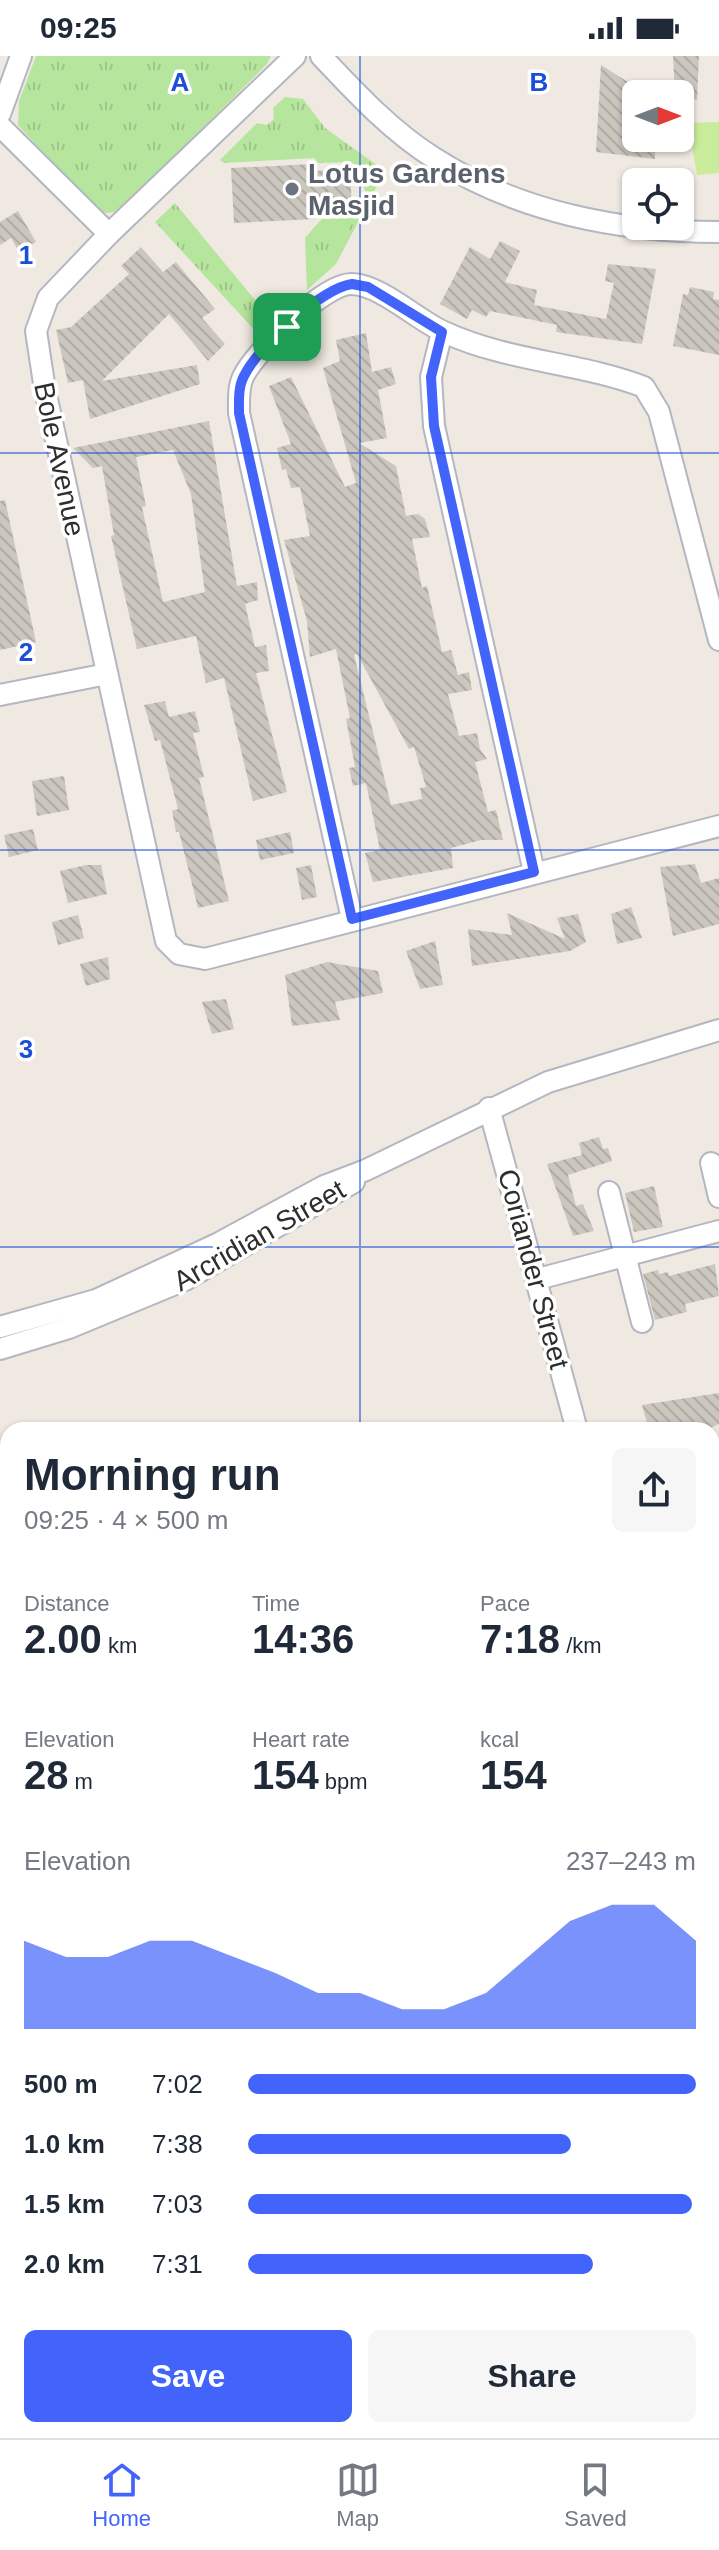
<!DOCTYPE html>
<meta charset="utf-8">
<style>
:root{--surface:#fff;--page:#f6f6f7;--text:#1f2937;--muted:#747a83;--line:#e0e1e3;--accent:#4264fb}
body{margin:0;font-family:Arial,sans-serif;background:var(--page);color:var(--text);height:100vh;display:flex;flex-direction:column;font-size:30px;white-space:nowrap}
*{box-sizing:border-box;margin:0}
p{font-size:26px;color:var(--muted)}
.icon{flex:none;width:44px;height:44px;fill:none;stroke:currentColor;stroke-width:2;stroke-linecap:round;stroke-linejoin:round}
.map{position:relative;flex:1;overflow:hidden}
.details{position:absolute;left:0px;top:1366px;width:720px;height:1016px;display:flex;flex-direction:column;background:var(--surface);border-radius:24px 24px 0 0;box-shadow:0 2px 6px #0004}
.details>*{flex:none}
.needle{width:52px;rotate:90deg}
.fabs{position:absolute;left:622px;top:24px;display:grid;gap:16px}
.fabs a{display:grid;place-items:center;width:72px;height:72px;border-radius:12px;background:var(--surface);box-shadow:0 2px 6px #0004;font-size:40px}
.pin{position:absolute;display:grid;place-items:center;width:68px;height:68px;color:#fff;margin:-34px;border-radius:16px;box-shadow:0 4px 12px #0006}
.round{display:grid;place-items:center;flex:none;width:84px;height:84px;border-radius:12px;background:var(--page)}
.overview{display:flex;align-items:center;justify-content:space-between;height:136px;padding:0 24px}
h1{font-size:44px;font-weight:700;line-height:60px}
.stats{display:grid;grid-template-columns:repeat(3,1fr);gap:12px;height:136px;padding:8px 24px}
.stats div{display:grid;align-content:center}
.stats b{font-size:40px;font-weight:700}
.stats small{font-size:22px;font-weight:400}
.stats p{font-size:22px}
.chart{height:224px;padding:16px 24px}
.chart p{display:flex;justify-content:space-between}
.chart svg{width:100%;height:144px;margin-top:8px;fill:var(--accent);opacity:.7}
.button{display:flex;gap:16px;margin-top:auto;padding:16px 24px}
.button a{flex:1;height:92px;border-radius:12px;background:var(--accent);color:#fff;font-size:32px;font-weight:700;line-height:92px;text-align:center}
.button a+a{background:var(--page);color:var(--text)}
ul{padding:0 24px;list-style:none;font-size:26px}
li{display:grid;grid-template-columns:128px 96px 1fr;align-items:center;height:60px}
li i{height:20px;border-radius:10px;background:var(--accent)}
.status{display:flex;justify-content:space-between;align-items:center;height:56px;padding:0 40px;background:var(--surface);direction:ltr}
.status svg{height:22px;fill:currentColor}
.tab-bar{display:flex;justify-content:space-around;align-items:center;height:112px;border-top:2px solid var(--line);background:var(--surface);font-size:22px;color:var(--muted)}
.tab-bar a{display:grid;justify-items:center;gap:4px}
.tab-bar .current{color:var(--accent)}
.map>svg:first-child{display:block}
.grass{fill:url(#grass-tufts)}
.park{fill:#b6e59e}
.pitch{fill:#c9ec9a}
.building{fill:url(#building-back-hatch);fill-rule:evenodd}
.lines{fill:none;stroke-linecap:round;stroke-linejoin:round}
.minor-casing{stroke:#b4b7c1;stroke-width:24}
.minor{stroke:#fff;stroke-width:20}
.route-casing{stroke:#fff;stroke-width:16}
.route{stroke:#4264fb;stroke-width:10}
.grid{fill:none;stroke:#1d4ed8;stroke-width:2;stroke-opacity:0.55}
.worship-dot{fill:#6b7280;stroke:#fff;stroke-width:3}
.labels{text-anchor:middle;stroke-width:7;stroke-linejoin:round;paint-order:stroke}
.worship-label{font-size:28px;font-weight:bold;fill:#5b616d;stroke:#fff;text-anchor:start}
.street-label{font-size:28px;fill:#2e2e2e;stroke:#fff}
.grid-label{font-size:26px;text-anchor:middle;font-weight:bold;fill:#1d4ed8;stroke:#fff;stroke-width:7;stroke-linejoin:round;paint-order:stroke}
</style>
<div class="status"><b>09:25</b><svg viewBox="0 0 49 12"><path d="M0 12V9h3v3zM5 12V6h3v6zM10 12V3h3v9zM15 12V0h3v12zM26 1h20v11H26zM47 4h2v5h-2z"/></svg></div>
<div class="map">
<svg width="719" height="2382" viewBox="0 0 719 2382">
<defs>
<pattern id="grass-tufts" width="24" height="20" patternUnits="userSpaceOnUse" patternTransform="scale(2)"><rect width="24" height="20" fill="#b6e59e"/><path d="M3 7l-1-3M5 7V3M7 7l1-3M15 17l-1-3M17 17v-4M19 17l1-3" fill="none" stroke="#9dc588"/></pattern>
<pattern id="building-back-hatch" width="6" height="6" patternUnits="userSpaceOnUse" patternTransform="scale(2)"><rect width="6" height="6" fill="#cbc7bf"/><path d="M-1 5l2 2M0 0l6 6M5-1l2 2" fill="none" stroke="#afaba4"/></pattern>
</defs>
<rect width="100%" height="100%" fill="#efe9e1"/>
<!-- grass -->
<g class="grass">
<path d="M36,0H271L267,8L126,149C115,157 105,161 93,151L18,69L19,45Z"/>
<path d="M285,41L303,43L325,72L385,115L336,208L307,234L305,182L317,168L319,174L355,162L365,136L361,113L351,106L316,107L315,102L224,107L220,104L257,67L267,69L274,63L273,52Z"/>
<path d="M175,147L273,266L260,280L155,166Z"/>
</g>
<!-- park -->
<path class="park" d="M355,162L339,191L322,185L317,168L322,163Z"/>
<!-- pitch -->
<path class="pitch" d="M719,66V117L697,119L688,67Z"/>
<!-- building -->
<g class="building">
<path d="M673,0H699L697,44L675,38Z"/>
<path d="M601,9L636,31V82H655V103L596,96Z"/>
<path d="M313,108V115L350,113L352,152L315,153V163L234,167L231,112Z"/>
<path d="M18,155L36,186L19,196L11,182L0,189V166Z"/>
<path d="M500,185L520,195L505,226L537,234L534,249L606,263L614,227L605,225L608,208L656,213L642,288L556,276L557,269L490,255L486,261L472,254L467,263L440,248L470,191L490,203Z"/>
<path d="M141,191L163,216L176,206L215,253L202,262L225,288L208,305L169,258L102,325L197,309L200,328L90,363L83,324L68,327L56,274L71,271L129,218L121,210Z"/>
<path d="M690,231L714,236L713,243L719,244V299L673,290L683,238L688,239Z"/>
<path d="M366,277L372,316L391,311L396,328L378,334L387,382L359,387L396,410L406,460L418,458L425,463L430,481L412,483L422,532L427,530L442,596L451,594L458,619L469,616L472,634L448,638L459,680L477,677L480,693L487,703L475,706L488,756L496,754L503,784H481L451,792L453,812L373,826L365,797L380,794L366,727L353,730L349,712L355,711L346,663L350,662L336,593L310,601L307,565L284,484L310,480L300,431L291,432L286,413L282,414L277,392L291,388L269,330L291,321L345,431L356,427L323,312L340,305L336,284ZM357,598L409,693L414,691L426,731L420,732L422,743L391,749L354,599Z"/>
<path d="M209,365L237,530L257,526L258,544L245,548L255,591L266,589L269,615L256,617L287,736L253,745L224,622L206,627L196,580L137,593L111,480L114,479L102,410L93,412L73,392ZM173,394L191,438L205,536L163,546L142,451L146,450L136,401Z"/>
<path d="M5,444L36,586L0,594V445Z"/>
<path d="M165,645L169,661L195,655L200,676L193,677L204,721L199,722L229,845L198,852L179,776H176L172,755L178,753L160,684L155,685L144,649Z"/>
<path d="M64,720L69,754L37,760L32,725Z"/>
<path d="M33,773L38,794L9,801L4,779Z"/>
<path d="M290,776L294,797L260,804L256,784Z"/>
<path d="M695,808L701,827L719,822V868L673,880L660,811Z"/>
<path d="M86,809H101L107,838L68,847L60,815Z"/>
<path d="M311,809L317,841L302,844L296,812Z"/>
<path d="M631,851L642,882L617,888L611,858Z"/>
<path d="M507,857L565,883L557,862L578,858L586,886L570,895L472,910L468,873L512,879Z"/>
<path d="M78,859L84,882L58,889L52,866Z"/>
<path d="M435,885L443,929L420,933L406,895Z"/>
<path d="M108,901L110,923L86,930L80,908Z"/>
<path d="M327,906L378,915L383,937L335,946L340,964L292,970L285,919Z"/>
<path d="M226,943L234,973L212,978L202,946Z"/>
<path d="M599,1081L603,1093L608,1092L612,1105L568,1119L576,1150L583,1148L594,1175L573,1180L547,1108L582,1099L579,1087Z"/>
<path d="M654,1130L663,1171L634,1176L625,1137Z"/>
<path d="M715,1208L719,1240L685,1248L687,1256L655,1264L643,1218L658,1214L659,1218L668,1216L669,1220Z"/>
<path d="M719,1337V1368L706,1374H699L695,1366L668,1374H649L642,1349Z"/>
</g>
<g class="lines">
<!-- minor casing -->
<g class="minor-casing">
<g id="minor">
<path d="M295,0L109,178L48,242L36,275L45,334L166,885L179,898L205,903L719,770"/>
<path d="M321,0C355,36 391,75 434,102C518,156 620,176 719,176"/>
<path d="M0,58L21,0"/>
<path d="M0,70L109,178"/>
<path d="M442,276L431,321L434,370L534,816"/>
<path d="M0,639L107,618"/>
<path d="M352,863L239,357C239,345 238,332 243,321C254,297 324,227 352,228C381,229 417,264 444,276C509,306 579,306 644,331L659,356L719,584"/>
<path d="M489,1052L577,1374"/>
<path d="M711,1107L719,1141"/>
<path d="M609,1136L642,1266"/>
<path d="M538,1223L719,1175"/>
<path d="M0,1271L96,1244L217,1188L324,1130L366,1114L548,1026L719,974"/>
<path d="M0,1293L69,1272L185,1224L354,1126"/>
<path d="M712,1467L719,1465"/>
<path d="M712,1539L713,1542"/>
<path d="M712,1753L719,1751"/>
<path d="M712,1880L719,1906"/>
<path d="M712,1946L719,1944"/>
<path d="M712,2087L719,2078"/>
<path d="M712,2153L719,2159"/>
<path d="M712,2324L719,2330"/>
<path d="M390,2382L402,2378L422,2382"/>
<path d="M472,2382L482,2380"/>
</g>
</g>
<!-- minor -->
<use href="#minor" class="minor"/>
</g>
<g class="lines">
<!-- route casing -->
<g class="route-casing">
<path id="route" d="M352,228L368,231L442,276L431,321L434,370L534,816L352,863L239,357C239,345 238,331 244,320C258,291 320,233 352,228Z"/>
</g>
<!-- route -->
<use href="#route" class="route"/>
</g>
<!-- grid -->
<path class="grid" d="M360,0V1374M0,397H719M0,794H719M0,1191H719M0,1588H8M712,1588H719M0,1985H8M712,1985H719M360,2374V2382"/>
<!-- markers -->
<circle class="worship-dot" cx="292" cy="133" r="8"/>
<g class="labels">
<!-- worship labels -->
<g class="worship-label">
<text x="308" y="127">Lotus Gardens<tspan x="308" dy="32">Masjid</tspan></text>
</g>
<!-- street labels -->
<g class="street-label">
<text transform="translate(60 403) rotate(78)" y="10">Bole Avenue</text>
<text transform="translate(259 1179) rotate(-30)" y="10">Arcridian Street</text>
<text transform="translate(534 1213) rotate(75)" y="10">Coriander Street</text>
</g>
</g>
<g class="grid-label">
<text x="180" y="35">A</text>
<text x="539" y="35">B</text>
<text x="26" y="208">1</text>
<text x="26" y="605">2</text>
<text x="26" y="1002">3</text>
</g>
</svg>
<div class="fabs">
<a><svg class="needle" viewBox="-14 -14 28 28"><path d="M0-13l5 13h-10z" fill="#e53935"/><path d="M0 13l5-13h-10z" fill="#747a83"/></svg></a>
<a><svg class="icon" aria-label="locate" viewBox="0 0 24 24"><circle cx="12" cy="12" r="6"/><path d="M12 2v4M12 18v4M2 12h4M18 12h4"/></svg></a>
</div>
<div class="pin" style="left:287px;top:271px;background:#1e9e55"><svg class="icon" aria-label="arrive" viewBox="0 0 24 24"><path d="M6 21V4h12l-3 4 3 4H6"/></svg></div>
<section class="details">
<div class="overview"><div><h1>Morning run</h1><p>09:25 · 4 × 500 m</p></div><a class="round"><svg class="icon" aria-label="share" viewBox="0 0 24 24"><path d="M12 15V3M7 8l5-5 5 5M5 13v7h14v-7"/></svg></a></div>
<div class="stats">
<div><p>Distance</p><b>2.00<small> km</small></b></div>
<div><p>Time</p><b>14:36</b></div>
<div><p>Pace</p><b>7:18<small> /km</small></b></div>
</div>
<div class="stats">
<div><p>Elevation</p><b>28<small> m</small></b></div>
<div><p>Heart rate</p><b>154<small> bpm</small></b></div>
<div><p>kcal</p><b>154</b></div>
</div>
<div class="chart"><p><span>Elevation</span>237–243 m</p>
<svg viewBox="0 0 160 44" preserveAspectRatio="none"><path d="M0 44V17L10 22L20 22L30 17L40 17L50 22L60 27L70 33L80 33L90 38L100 38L110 33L120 22L130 11L140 6L150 6L160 17V44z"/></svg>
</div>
<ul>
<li><b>500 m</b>7:02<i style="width:100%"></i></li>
<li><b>1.0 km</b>7:38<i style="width:72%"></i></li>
<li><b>1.5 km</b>7:03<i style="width:99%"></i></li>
<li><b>2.0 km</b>7:31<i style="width:77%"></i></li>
</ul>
<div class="button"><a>Save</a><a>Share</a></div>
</section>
</div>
<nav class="tab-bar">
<a class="current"><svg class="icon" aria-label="home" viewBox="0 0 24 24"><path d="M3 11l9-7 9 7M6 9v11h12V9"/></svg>Home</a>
<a><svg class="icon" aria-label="map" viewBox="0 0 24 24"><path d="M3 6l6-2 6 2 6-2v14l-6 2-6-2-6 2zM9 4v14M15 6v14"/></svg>Map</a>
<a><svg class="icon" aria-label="saved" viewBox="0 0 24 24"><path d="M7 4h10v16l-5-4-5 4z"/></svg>Saved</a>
</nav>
